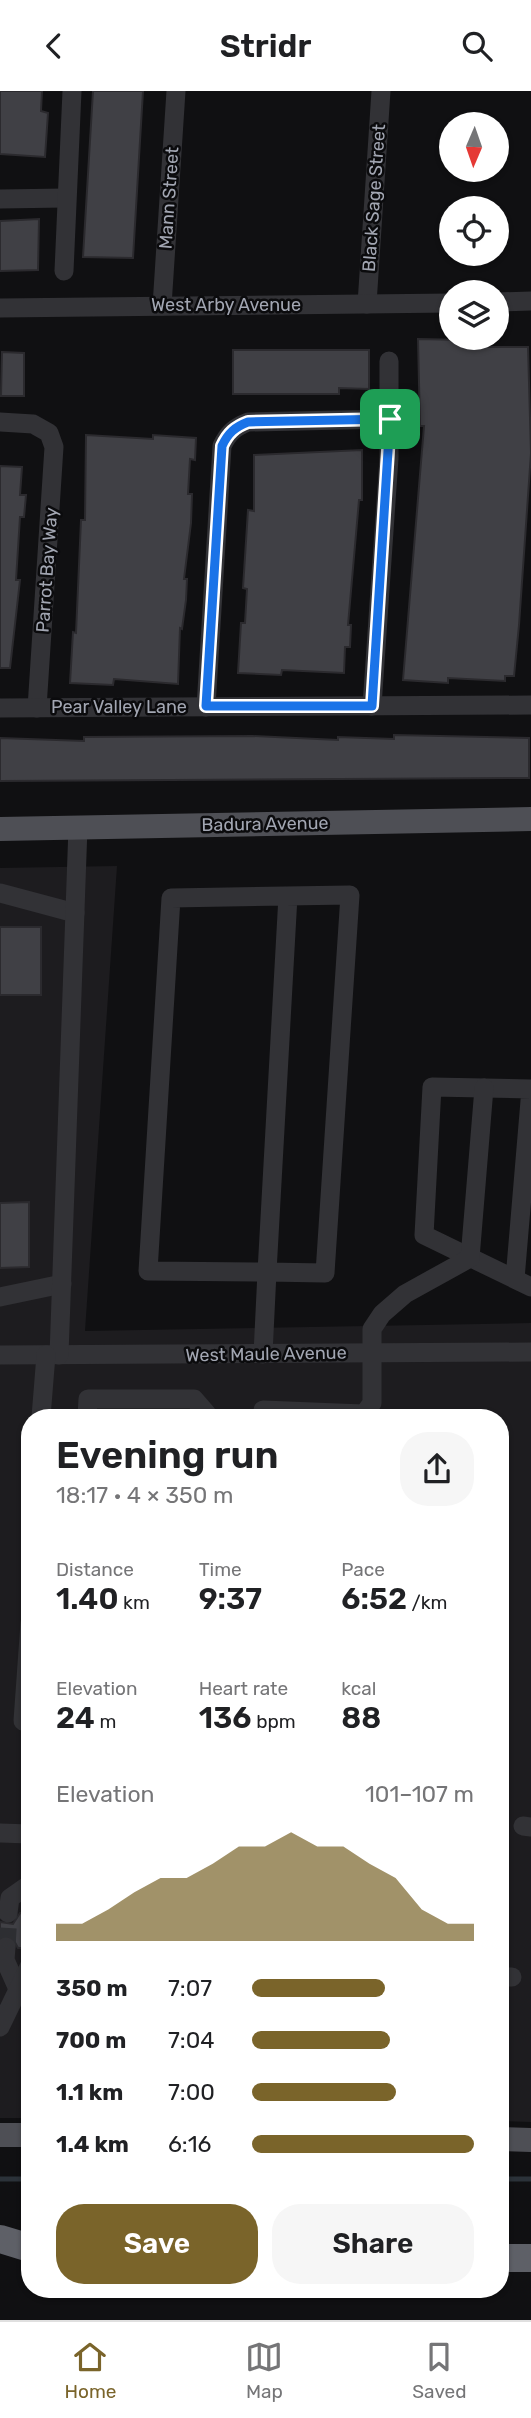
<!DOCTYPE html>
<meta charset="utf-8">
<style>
:root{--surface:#fff;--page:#f6f6f6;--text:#202124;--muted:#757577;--line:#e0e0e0;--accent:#7a642a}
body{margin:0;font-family:Rubik,sans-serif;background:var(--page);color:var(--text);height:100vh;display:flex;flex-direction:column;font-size:26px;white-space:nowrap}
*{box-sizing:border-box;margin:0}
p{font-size:23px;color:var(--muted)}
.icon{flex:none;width:38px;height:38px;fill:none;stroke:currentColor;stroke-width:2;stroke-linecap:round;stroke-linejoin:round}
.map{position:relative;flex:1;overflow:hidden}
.details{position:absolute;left:21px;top:1318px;width:488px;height:889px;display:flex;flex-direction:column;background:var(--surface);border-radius:28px;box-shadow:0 2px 5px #0004}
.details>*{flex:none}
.needle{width:46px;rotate:182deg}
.fabs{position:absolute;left:439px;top:21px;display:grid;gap:14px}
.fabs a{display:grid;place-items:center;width:70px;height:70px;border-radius:50%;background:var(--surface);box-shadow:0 2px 5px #0004;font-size:35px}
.pin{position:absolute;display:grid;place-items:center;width:60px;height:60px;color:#fff;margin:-30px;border-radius:14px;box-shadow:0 4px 10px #0006}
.round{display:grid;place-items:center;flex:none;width:74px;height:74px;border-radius:28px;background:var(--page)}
.headline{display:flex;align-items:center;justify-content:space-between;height:119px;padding:0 35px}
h1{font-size:38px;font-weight:600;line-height:52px}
.metrics{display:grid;grid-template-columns:repeat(3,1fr);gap:10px;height:119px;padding:7px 35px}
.metrics div{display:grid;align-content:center}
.metrics b{font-size:30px;font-weight:600}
.metrics small{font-size:19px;font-weight:400}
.metrics p{font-size:19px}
.chart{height:196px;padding:14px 35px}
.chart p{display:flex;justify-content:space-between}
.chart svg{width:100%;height:126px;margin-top:7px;fill:var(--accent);opacity:.7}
.cta{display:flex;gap:14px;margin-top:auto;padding:14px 35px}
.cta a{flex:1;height:80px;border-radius:28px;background:var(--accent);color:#fff;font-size:28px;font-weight:600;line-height:80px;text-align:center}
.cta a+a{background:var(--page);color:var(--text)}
ul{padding:0 35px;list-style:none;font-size:23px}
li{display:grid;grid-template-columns:112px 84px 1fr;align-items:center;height:52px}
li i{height:18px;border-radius:9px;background:var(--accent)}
header{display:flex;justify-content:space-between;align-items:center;height:91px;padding:0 35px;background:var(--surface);font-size:32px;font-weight:600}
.dock{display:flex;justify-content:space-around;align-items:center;height:98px;border-top:2px solid var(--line);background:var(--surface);font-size:19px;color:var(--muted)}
.dock a{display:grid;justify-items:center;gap:4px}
.dock .selected{color:var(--accent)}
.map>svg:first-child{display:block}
.built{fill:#1d1c1f}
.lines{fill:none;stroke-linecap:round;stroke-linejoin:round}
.stream{stroke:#2b3239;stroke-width:5}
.building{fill:#404045;stroke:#2b2a2e;stroke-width:2}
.minor-tunnel{stroke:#2d2e32;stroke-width:19;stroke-dasharray:19 10;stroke-linecap:butt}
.minor{stroke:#323236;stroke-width:19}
.major{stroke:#4e4f55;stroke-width:24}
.highway{stroke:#5e6067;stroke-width:28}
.route-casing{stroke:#fff;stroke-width:14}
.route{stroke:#1a73e8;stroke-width:9}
.labels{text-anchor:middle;stroke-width:5;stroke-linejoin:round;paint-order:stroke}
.street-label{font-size:18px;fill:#a2a6b2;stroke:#0b0b0d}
</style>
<header><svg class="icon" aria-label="back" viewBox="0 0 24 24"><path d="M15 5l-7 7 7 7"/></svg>Stridr<svg class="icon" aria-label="search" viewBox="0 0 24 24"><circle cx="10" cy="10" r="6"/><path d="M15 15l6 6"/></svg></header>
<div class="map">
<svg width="531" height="2229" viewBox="0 0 531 2229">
<rect width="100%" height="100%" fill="#101012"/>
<!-- built -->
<path class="built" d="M117,775L85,1240L531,1232V2031L500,2030V1326H30V2027H0V777Z"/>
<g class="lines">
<!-- stream -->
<g class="stream">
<path d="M0,2088H30"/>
<path d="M500,2088H531"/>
</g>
</g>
<!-- building -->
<g class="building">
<path d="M0,0H42L41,20L48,22L45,66L0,63Z"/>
<path d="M93,0H143L133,167L83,166Z"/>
<path d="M39,128L38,179L0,180V130Z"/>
<path d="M418,248L463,249V256H528L531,362L519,534L514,585H505V590L448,587V592L403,589L424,335H420Z"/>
<path d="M233,259H369V298L339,297V303H233Z"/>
<path d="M2,261L24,262V305H1Z"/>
<path d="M86,344L153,348V344L196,347L195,369L190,368L188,403H192L191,432L184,488H187L186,509L182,538L180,537L178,593L114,588L113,594L70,592L73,541L76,542L81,429H85Z"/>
<path d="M362,359V409H359L348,534H351L350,556H345L344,582L282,579L281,584L238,582L241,532H245L247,498L243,497L248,419L254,420V364Z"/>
<path d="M0,375L22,376L20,404H26L24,426H20L16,489H20L10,577H0Z"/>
<path d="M394,644L529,647V687L0,690V647L84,650V646L253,645L338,649V646L394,648Z"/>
<rect x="0" y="836" width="41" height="68"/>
<path d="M29,1111V1176L0,1177V1112Z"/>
<path d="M20,1822L25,1823L23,1857H18L12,1846L0,1845V1831L13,1833Z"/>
</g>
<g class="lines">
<!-- minor-tunnel -->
<path class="minor-tunnel" d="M6,1856L8,1822"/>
<!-- minor -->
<g class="minor">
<path d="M0,108L65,107"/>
<path d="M64,180L72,0"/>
<path d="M497,211L531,210"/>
<path d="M367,213L381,0"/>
<path d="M162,215L176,0"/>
<path d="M0,217L452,212"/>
<path d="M0,331L33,333L49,342L54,356L37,617"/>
<path d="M372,615L389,367V270"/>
<path d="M206,616L222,355C228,342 235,336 248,331L390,328"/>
<path d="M0,617L531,614"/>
<path d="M0,802L75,822"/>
<path d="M515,1188L531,998L432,996L424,1144L531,1196"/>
<path d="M0,1206L62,1193"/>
<path d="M263,1263L267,1181L148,1180L171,807L350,804L325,1182L267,1181L288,805"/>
<path d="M0,1264L531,1261"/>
<path d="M59,1264L78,736"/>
<path d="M263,1319L363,1323"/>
<path d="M41,1326L46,1264"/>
<path d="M87,1326L88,1308H194L207,1323V1326"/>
<path d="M362,1326L372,1312V1238L382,1223L405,1203L470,1167L484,997"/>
<path d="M23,1630L30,1532"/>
<path d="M523,1735L531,1736"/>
<path d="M0,1742L30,1743"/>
<path d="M8,1822L10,1807L30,1793"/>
<path d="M6,1856L5,1869L18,1898"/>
<path d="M500,1886H512"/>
<path d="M0,1936L30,1874"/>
</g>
<!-- major -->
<g class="major">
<path d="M0,738L531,728"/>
<path d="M0,2044H30"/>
<path d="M500,2048L531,2049"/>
</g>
<!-- highway -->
<g class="highway">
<path d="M0,2148L30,2157"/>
<path d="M500,2167H531"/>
</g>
</g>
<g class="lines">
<!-- route casing -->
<g class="route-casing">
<path id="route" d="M390,328L372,615H206L222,355C228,342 235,336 248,331Z"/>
</g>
<!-- route -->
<use href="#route" class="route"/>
</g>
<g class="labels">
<!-- street labels -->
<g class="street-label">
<text transform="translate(169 107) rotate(-86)" y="6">Mann Street</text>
<text transform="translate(374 107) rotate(-86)" y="6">Black Sage Street</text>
<text x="226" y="220">West Arby Avenue</text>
<text transform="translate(47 479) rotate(-86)" y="6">Parrot Bay Way</text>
<text x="119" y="622">Pear Valley Lane</text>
<text transform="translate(265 733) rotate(-1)" y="6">Badura Avenue</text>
<text transform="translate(266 1263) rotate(-1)" y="6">West Maule Avenue</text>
</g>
</g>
</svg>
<div class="fabs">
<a><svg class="needle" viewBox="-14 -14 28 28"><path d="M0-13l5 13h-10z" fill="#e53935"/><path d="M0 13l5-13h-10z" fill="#757577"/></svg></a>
<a><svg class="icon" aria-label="locate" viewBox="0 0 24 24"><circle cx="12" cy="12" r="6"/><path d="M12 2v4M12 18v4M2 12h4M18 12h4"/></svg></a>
<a><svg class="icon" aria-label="layers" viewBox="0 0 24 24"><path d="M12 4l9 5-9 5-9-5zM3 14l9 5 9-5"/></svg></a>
</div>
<div class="pin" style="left:390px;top:328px;background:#1e9e55"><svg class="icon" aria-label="arrive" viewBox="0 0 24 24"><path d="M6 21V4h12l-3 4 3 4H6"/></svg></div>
<section class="details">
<div class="headline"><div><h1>Evening run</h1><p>18:17 · 4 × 350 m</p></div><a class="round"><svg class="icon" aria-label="share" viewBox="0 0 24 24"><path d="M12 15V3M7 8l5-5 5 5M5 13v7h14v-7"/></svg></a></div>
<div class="metrics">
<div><p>Distance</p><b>1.40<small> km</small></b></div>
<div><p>Time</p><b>9:37</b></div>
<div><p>Pace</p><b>6:52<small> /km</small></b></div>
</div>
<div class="metrics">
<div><p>Elevation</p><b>24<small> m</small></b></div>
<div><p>Heart rate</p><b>136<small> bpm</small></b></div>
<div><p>kcal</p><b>88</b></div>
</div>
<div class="chart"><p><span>Elevation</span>101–107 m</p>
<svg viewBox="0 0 160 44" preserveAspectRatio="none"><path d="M0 44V38L10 38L20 33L30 27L40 22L50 22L60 17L70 11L80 11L90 6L100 11L110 11L120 17L130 22L140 33L150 38L160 38V44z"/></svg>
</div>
<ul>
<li><b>350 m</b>7:07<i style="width:60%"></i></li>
<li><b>700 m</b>7:04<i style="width:62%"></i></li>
<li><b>1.1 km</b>7:00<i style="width:65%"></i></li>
<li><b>1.4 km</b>6:16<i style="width:100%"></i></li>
</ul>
<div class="cta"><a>Save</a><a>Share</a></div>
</section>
</div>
<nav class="dock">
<a class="selected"><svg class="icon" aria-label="home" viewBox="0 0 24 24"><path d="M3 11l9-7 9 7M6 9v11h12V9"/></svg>Home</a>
<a><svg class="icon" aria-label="map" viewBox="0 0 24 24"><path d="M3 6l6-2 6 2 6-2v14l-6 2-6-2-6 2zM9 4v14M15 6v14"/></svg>Map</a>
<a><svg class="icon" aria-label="saved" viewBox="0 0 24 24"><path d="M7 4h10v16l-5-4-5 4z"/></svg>Saved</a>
</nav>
